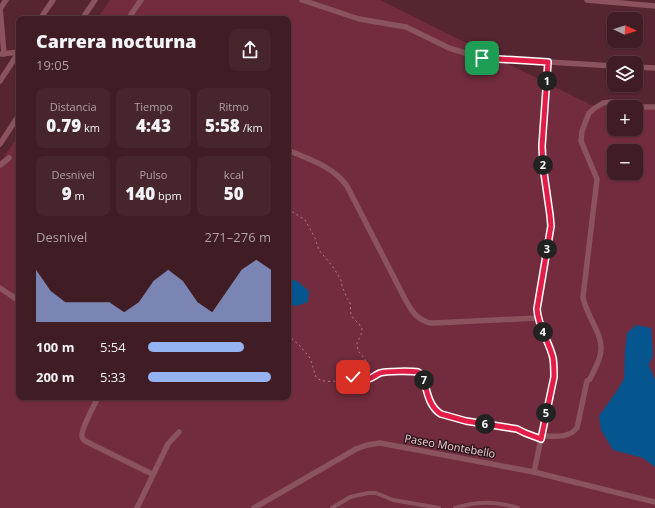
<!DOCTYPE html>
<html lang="es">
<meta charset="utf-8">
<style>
:root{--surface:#401c24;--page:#47252c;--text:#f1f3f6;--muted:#aea1a6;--line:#593a41;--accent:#95b2f1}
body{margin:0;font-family:"Open Sans",sans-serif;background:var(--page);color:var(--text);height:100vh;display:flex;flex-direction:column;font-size:15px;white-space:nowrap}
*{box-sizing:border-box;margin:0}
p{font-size:13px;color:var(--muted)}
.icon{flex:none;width:22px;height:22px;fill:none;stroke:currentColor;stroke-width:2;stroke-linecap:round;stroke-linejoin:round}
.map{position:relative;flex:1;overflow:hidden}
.details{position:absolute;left:16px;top:16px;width:275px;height:384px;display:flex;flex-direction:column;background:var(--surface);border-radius:8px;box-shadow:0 1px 3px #0004,0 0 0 1px var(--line)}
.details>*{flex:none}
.needle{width:26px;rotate:94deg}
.tools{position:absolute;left:607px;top:12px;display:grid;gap:8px}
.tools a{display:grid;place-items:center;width:36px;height:36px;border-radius:8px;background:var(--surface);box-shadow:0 1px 3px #0004,0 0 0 1px var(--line);font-size:20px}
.pin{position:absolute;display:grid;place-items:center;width:34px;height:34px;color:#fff;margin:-17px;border-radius:8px;box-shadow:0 2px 6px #0006}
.km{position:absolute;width:20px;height:20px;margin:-10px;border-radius:50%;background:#222;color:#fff;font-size:11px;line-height:20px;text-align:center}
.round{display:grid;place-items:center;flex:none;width:42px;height:42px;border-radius:8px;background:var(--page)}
.summary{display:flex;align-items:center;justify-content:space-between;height:68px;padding:0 20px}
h1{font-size:18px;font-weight:800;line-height:30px}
.metrics{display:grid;grid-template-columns:repeat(3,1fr);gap:6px;height:68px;padding:4px 20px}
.metrics div{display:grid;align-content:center;border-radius:8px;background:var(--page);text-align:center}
.metrics b{font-size:17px;font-weight:800}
.metrics small{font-size:11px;font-weight:400}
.metrics p{font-size:11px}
.chart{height:112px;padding:8px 20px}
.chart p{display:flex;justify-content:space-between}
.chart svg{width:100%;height:72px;margin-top:4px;fill:var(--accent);opacity:.7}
ul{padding:0 20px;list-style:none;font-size:13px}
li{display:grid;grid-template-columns:64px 48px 1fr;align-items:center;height:30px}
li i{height:10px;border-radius:5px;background:var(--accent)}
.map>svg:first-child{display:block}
.green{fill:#722c3d;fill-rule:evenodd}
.water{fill:#05568f}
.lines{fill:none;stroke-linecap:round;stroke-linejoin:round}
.path{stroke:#a77f87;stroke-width:1;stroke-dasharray:2 3;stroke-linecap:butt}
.pedestrian{stroke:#8a535e;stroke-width:4}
.minor{stroke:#8a535e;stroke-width:5.5}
.route-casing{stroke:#fff;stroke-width:8}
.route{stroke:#e11d48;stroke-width:5}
.labels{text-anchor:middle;stroke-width:3;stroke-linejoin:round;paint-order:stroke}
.street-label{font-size:11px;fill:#edcdd1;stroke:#2d171b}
</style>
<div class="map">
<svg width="655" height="508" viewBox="0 0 655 508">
<rect width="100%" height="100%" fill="#562530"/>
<!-- green -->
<path class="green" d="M110,0H380L591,105L615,107L614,129H636V109L655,110V508H0V163L19,135V397H288V19H97ZM614,151H636V173H614Z"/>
<!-- water -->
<g class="water">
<path d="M288,279L297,281L309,291L308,302L296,306L288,304Z"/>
<path d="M636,325L651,328L653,355L649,365L655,380V467L643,458L613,450L601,430L599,416L616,392L624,379L625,352L627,333Z"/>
</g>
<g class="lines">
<!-- path -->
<g class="path">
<path d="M288,209L305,220L315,238L319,250L333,267L341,280L342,286L347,298L350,302L351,315L353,318L359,324L362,329L361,335L357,343V346L358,351L365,359L367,365L360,375"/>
<path d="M288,335L300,346L310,358L316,377C322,384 339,381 347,379C352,378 355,376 360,375L365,379H371L381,373L410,372L418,373L421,374L423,377C427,390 428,406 441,414L465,421L517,429L535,437"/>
</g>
<!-- pedestrian -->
<g class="pedestrian">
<path d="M332,508L350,497L368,493H376L393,500L439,508"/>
<path d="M455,508C479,501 494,501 518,508"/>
</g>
<!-- minor -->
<g class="minor">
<path d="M302,0L359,19L406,27L449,48L482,58L614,66"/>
<path d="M587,0L655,6"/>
<path d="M0,7L4,54"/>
<path d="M0,9L6,0"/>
<path d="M40,19L53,0"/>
<path d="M82,19L95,0"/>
<path d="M128,19L141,0"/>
<path d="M1,54L19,52"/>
<path d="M636,67L655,68"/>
<path d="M0,81L19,52"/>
<path d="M0,144L19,115"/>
<path d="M288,150C305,158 326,164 340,178C343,181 346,184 348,188L404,297C409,306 414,317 425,321C427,323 431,323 434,323L538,318"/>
<path d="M0,165L9,158"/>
<path d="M0,288L19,301"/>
<path d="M98,397C95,404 80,431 82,437C83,440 85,441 87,442L152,474"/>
<path d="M542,436C555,436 567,439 577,428L587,381L590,379C593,372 598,364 600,356C606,336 586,317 583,297L597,179L581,141L582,131L589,113L595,108L603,103L613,102L638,107H655"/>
<path d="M534,472L554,377C554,371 554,364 553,358C549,341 538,327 537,309L551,226L550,215L543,166L542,146L548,62"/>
<path d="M137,508L168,444L179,432"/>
<path d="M254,508L356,449L367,445L380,443L534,472L655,502"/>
</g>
</g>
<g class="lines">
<!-- route casing -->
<g class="route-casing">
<path id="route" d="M353,377L360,375C363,377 364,379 368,379C373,378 375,375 380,373C386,371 412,371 418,372C421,373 421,375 423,377C427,390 428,406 441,414L466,421L517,429L525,433L541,439L554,377C554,371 554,364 553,358C549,341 538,327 537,309L551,226L550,215L543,166L542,146L548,62L482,58"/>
</g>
<!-- route -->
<use href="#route" class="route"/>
</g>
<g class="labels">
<!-- street labels -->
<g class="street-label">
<text transform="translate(450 446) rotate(10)" y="4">Paseo Montebello</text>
</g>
</g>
</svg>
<div class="tools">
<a><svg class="needle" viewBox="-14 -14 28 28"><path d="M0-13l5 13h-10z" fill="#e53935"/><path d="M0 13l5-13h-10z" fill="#aea1a6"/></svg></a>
<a><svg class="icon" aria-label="layers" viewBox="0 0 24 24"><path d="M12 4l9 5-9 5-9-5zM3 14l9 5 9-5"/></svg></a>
<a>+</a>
<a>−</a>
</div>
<div class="pin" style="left:482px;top:58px;background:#1e9e55"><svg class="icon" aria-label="arrive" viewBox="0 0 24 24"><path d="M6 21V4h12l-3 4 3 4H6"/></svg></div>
<div class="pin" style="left:353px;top:377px;background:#d93025"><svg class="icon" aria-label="check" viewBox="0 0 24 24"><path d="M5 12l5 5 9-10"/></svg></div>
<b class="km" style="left:547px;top:81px">1</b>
<b class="km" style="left:543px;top:165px">2</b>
<b class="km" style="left:547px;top:249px">3</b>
<b class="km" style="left:543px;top:332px">4</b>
<b class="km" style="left:546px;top:413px">5</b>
<b class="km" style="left:485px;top:424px">6</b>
<b class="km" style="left:424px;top:380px">7</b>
<section class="details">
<div class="summary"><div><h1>Carrera nocturna</h1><p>19:05</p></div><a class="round"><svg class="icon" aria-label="share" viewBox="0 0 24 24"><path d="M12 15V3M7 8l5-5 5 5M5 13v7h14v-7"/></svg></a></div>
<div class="metrics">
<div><p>Distancia</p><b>0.79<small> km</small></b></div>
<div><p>Tiempo</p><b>4:43</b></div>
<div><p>Ritmo</p><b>5:58<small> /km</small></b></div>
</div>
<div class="metrics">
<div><p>Desnivel</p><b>9<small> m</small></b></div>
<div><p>Pulso</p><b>140<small> bpm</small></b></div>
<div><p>kcal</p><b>50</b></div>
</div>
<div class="chart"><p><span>Desnivel</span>271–276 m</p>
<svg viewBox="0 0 160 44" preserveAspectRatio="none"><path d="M0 44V12L10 25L20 32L30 32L40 32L50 32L60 38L70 32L80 19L90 12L100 19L110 32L120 38L130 25L140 12L150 6L160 12V44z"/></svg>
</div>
<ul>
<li><b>100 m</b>5:54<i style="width:78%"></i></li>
<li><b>200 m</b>5:33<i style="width:100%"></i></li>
</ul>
</section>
</div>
